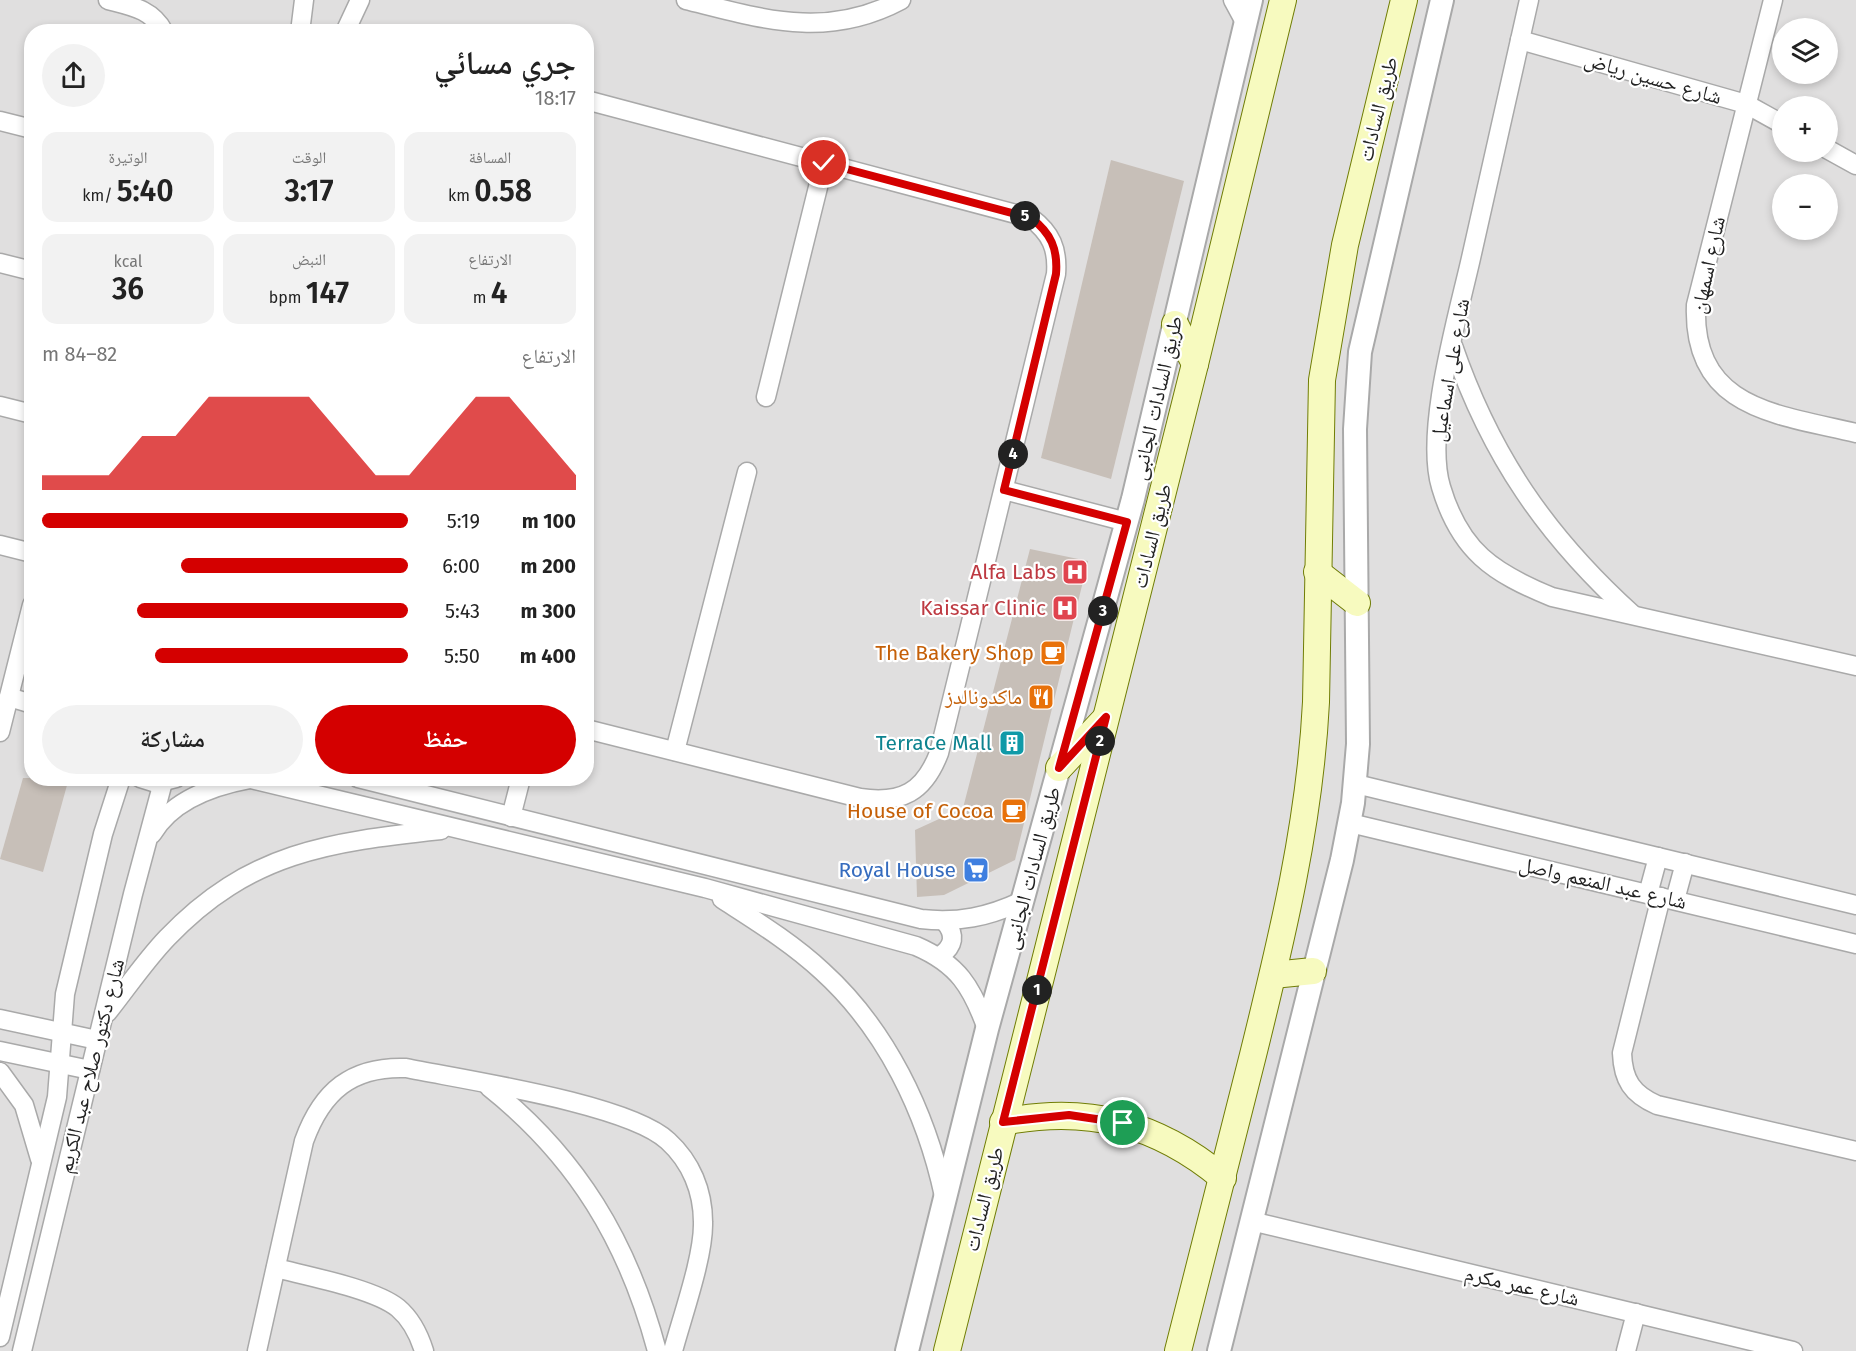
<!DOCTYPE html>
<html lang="ar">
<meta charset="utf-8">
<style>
:root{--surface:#fff;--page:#f2f2f2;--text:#222;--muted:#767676;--accent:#d40000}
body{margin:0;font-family:"Fira Sans","Noto Naskh Arabic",sans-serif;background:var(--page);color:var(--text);direction:rtl;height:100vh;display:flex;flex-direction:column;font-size:22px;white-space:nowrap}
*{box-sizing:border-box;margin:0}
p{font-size:20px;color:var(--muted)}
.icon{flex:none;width:33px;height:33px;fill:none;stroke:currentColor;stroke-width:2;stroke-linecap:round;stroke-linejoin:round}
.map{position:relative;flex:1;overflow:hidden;direction:ltr}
.drawer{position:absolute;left:24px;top:24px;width:570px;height:762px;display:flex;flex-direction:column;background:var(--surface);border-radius:24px;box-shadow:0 3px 9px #0003;direction:rtl}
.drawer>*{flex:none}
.fabs{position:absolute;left:1772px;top:18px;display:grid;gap:12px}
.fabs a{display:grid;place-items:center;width:66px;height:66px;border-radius:50%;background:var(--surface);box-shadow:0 3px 9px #0003;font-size:30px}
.pin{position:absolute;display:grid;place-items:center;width:51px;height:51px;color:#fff;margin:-26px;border:3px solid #fff;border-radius:50%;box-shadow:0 2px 6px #0007}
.km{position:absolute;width:30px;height:30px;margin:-15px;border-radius:50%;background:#222;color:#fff;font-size:16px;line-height:30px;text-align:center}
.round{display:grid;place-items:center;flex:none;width:63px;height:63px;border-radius:32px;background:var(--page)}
.overview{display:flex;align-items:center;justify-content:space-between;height:102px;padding:0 18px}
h1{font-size:33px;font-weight:600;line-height:45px}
.metrics{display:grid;grid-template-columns:repeat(3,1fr);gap:9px;height:102px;padding:6px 18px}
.metrics div{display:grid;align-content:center;border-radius:15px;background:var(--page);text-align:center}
.metrics b{font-size:30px;font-weight:600}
.metrics small{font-size:16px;font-weight:400}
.metrics p{font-size:16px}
.chart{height:168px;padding:12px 18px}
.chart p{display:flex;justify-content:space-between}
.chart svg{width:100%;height:108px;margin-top:6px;fill:var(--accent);opacity:.7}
.cta{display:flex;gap:12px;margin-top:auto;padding:12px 18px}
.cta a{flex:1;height:69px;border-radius:36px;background:var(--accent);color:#fff;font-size:24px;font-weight:600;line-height:69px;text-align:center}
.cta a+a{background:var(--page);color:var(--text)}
ul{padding:0 18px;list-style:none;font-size:20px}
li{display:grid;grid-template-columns:96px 72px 1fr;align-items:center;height:45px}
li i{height:15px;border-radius:8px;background:var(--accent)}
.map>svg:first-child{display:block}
.residential{fill:#e0dfdf;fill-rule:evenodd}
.building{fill:#c7bfb8}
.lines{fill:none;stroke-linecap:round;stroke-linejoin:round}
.minor-casing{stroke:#a9a9a9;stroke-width:21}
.tertiary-casing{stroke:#a9a9a9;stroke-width:26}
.secondary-casing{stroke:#707d05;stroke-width:28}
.minor{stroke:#fff;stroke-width:18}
.tertiary{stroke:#fff;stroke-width:22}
.secondary{stroke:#f7fabf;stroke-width:26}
.route-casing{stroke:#fff;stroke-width:12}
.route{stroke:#d40000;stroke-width:8}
.labels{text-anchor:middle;stroke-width:4.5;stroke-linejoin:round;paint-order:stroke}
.street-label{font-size:21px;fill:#222;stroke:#fff}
.health-label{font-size:21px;fill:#be3a42;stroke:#fff;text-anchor:end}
.food-label{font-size:21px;fill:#c56008;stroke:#fff;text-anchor:end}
.culture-label{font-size:21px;fill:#0d838f;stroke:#fff;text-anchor:end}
.shop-label{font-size:21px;fill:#366cbe;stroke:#fff;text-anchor:end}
</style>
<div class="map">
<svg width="1856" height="1351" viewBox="0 0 1856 1351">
<rect width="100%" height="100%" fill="#f2efe9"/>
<!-- residential -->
<path class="residential" d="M0,0H1856V1351H0ZM1782,28H1827V74H1782ZM32,32H586V778H32ZM1782,106H1827V152H1782ZM1782,184H1827V230H1782Z"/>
<!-- building -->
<g class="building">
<path d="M1111,160L1184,181L1111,479L1041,458Z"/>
<path d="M1030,549L1088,561L1015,860L944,895L917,897L915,830L963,808Z"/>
<path d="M23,778H69L43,872L0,859Z"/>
</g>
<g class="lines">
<!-- minor casing -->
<g class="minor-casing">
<g id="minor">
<path d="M108,0C131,6 152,9 164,32"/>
<path d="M686,0C763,19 826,40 901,0"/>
<path d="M1233,0L1246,24"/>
<path d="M1529,0C1510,86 1490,172 1471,258C1458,316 1424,431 1441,487C1460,551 1493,573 1552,597L1856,666"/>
<path d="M1773,0L1696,305C1692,409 1776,414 1856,433"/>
<path d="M300,32L304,0"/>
<path d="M345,32L360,0"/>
<path d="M1520,40L1746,104L1782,124"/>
<path d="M586,100L1031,218C1051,233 1058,249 1056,274L939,753C924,792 902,804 860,798L586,729"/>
<path d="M0,121L32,129"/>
<path d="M1827,149L1856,165"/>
<path d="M0,263L32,271"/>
<path d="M1453,346C1491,456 1546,536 1632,614"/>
<path d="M766,397L824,163"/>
<path d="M0,406L32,414"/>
<path d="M1004,490L1127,522"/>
<path d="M0,545L32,553"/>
<path d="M9,697L32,704"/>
<path d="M0,732L32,605"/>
<path d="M675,751L747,472"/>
<path d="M140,778L156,783L176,778"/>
<path d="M247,778L705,888L916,946C958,964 972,987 987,1029"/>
<path d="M358,778L921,919C958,923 988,917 1022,901"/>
<path d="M1356,784L1856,905"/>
<path d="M511,817L521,778"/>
<path d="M1350,823L1856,944"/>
<path d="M152,834C172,800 212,786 250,779"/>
<path d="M1648,894L1658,857"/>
<path d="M1661,897L1622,1053C1623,1080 1632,1094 1657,1105L1856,1151"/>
<path d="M722,899C756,921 792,943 822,971C886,1029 926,1112 944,1196"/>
<path d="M1675,900L1685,863"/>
<path d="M940,956C954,946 956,935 945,922"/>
<path d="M107,1013C127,988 145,961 167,938C249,852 329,842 441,830"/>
<path d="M0,1019L97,1040"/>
<path d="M0,1051L90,1070"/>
<path d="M0,1072L24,1105L40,1159"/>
<path d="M489,1087C577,1157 628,1242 657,1351"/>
<path d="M1251,1221L1793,1351"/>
<path d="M276,1268C307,1276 375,1289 398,1308C411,1319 419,1335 424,1351"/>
<path d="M0,1337L57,1097L65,994L103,834L121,778"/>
<path d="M22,1351L133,894L163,782"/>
<path d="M257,1351L304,1141C322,1091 352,1066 406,1068C465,1080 629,1104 668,1141C691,1162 703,1191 703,1222C704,1256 682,1317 673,1351"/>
<path d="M1626,1351L1636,1313"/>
</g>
</g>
<!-- tertiary casing -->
<g class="tertiary-casing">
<g id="tertiary">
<path d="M907,1351L987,1029L1133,499L1251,0"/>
<path d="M1219,1351L1342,860L1353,803L1358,744L1355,429L1360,352L1442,0"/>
</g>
</g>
<!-- secondary casing -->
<g class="secondary-casing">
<g id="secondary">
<path d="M1175,324L1195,364"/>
<path d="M1317,572L1357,603"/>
<path d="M1059,768L1104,720"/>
<path d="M1273,975L1313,971"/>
<path d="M1003,1122C1087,1105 1157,1123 1223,1178"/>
<path d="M947,1351L1195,364L1283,0"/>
<path d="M1178,1351C1203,1252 1228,1154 1253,1055C1282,938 1310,822 1316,702L1322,380L1345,245L1404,0"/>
</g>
</g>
<!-- minor -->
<use href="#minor" class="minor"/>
<!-- tertiary -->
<use href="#tertiary" class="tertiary"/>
<!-- secondary -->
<use href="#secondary" class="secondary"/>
</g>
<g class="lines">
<!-- route casing -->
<g class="route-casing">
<path id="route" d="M824,163L1031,218C1051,233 1058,249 1056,274L1004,490L1127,522L1059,768L1106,717L1003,1122L1069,1115L1123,1123"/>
</g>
<!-- route -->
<use href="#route" class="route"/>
</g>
<!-- icons -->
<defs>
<g id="hospital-square" transform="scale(1.35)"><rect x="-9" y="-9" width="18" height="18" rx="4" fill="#e0444e" stroke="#fff"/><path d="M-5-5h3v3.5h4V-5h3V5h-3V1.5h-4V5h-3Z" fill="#fff"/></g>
<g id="cafe-square" transform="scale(1.35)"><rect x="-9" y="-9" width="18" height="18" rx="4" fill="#e8710a" stroke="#fff"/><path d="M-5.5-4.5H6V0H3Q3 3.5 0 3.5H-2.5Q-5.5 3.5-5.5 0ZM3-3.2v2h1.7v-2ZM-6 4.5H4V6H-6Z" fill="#fff"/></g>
<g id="restaurant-square" transform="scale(1.35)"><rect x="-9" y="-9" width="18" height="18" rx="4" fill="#e8710a" stroke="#fff"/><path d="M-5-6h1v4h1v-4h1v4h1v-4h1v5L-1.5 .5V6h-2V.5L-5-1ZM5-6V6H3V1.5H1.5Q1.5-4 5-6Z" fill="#fff"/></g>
<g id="building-square" transform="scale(1.35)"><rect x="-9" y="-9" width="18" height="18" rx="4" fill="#0f9aa8" stroke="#fff"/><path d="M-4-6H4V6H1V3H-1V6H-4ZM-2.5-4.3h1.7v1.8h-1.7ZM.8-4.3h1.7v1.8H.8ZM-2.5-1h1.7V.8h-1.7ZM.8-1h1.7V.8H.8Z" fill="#fff"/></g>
<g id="supermarket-square" transform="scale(1.35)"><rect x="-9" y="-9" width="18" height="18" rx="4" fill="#3f7fe0" stroke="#fff"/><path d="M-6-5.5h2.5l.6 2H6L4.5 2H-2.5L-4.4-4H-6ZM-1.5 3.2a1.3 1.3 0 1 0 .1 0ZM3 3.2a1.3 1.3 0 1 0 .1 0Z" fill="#fff"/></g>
</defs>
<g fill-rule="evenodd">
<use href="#hospital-square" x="1075" y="572"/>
<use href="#hospital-square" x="1065" y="608"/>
<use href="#cafe-square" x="1053" y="653"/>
<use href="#restaurant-square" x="1041" y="697"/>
<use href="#building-square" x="1012" y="743"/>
<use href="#cafe-square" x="1014" y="811"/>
<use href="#supermarket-square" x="976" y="870"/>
</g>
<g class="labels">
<!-- street labels -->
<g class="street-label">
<text transform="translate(1653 78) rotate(16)" y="7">شارع حسين رياض</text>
<text transform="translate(1378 109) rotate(-76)" y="7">طريق السادات</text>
<text transform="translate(1708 265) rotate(-78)" y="7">شارع اسمهان</text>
<text transform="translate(1450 370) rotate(-80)" y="7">شارع على اسماعيل</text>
<text transform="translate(1157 398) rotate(-77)" y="7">طريق السادات الجانبى</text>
<text transform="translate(1152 536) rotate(-76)" y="7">طريق السادات</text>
<text transform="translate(1032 868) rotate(-75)" y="7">طريق السادات الجانبى</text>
<text transform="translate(1603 883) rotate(13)" y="7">شارع عبد المنعم واصل</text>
<text transform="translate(91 1066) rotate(-76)" y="7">شارع دكتور صلاح عبد الكريم</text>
<text transform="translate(984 1199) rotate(-76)" y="7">طريق السادات</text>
<text transform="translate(1522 1286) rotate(13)" y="7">شارع عمر مكرم</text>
</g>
<!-- health labels -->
<g class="health-label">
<text x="1056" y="579">Alfa Labs</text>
<text x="1046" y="615">Kaissar Clinic</text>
</g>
<!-- food labels -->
<g class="food-label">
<text x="1034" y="660">The Bakery Shop</text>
<text x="1022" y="704">ماكدونالدز</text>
<text x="994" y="818">House of Cocoa</text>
</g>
<!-- culture labels -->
<g class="culture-label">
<text x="992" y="750">TerraCe Mall</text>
</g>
<!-- shop labels -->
<g class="shop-label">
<text x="956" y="877">Royal House</text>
</g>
</g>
</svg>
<div class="fabs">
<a><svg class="icon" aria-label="layers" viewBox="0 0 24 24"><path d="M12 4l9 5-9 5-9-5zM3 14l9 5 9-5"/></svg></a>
<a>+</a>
<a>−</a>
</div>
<div class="pin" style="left:1123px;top:1123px;background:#1e9e55"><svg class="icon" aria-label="arrive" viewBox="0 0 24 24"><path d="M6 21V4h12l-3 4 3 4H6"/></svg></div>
<div class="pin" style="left:824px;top:163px;background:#d93025"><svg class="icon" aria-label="check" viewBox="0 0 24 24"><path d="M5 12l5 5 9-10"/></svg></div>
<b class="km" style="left:1037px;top:990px">1</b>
<b class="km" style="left:1100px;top:741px">2</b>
<b class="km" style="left:1103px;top:611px">3</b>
<b class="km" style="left:1013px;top:454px">4</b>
<b class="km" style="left:1025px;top:216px">5</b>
<section class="drawer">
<div class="overview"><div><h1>جري مسائي</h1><p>18:17</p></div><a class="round"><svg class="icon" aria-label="share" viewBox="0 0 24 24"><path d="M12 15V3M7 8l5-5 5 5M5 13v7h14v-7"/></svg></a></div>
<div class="metrics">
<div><p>المسافة</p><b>0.58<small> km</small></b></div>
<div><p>الوقت</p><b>3:17</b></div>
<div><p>الوتيرة</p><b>5:40<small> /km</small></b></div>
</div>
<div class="metrics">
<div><p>الارتفاع</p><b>4<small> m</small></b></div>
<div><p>النبض</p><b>147<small> bpm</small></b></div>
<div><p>kcal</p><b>36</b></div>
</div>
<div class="chart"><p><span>الارتفاع</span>82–84 m</p>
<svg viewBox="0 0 160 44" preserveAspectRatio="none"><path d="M0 44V38L10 38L20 38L30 22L40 22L50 6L60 6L70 6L80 6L90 22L100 38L110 38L120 22L130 6L140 6L150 22L160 38V44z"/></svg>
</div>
<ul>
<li><b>100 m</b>5:19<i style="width:100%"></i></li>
<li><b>200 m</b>6:00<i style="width:62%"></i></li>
<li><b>300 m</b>5:43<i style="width:74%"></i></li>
<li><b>400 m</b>5:50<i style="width:69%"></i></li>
</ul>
<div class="cta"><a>حفظ</a><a>مشاركة</a></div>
</section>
</div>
